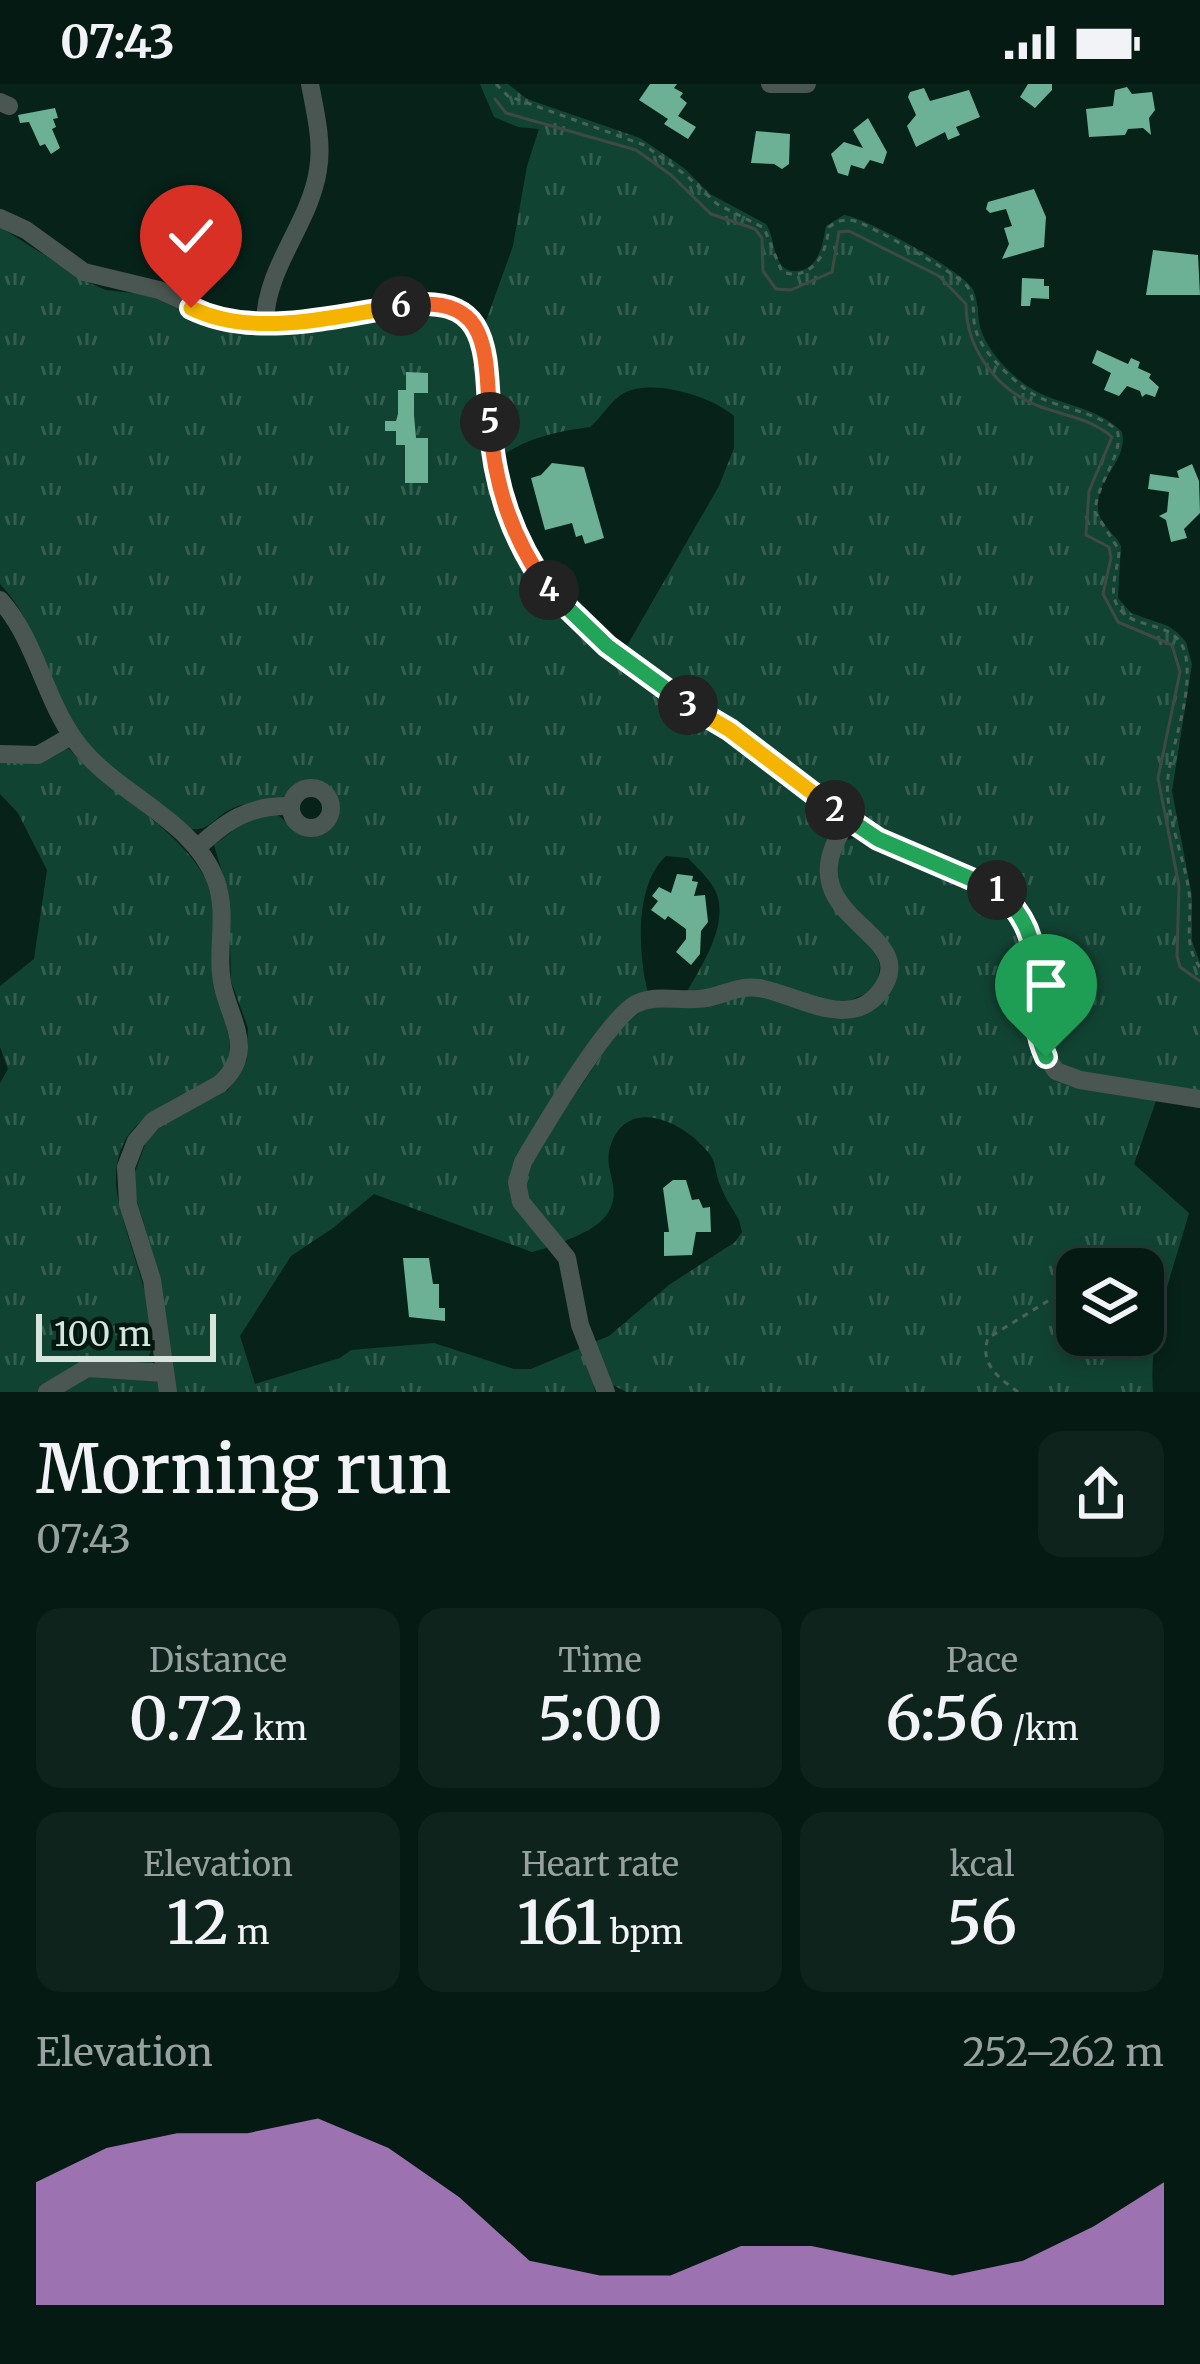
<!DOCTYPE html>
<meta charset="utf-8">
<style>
:root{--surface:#051a13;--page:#0e231c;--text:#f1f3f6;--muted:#97a1a0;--line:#263833;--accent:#dd99f3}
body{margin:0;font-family:Merriweather,serif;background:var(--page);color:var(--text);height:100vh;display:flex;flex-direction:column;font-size:45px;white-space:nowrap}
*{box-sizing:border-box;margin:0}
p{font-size:39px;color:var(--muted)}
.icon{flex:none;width:66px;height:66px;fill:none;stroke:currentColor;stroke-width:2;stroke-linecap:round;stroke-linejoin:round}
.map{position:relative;height:1308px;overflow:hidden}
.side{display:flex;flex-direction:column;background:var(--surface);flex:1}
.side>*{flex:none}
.fabs{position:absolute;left:1056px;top:1164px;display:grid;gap:24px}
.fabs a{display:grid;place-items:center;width:108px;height:108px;border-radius:24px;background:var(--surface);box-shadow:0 6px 18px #0003,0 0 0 3px var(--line);font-size:60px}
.scale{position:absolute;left:36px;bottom:30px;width:180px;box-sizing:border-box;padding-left:12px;border:6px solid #d5e4dd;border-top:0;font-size:33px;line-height:42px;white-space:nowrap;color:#d5e4dd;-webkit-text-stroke:9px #001810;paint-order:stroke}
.pin{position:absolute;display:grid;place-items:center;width:102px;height:102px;color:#fff;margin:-123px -51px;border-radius:50% 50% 50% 0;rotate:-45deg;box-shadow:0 0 12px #0007}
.pin .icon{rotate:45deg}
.km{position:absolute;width:60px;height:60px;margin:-30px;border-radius:50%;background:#222;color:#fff;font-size:33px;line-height:60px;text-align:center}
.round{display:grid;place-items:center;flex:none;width:126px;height:126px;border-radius:24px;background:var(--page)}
.summary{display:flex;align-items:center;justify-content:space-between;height:204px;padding:0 36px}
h1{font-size:66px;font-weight:600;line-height:90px}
.stats{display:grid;grid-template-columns:repeat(3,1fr);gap:18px;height:204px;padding:12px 36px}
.stats div{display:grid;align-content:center;border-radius:24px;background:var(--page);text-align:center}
.stats b{font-size:60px;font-weight:600}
.stats small{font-size:33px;font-weight:400}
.stats p{font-size:33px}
.chart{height:336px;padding:24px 36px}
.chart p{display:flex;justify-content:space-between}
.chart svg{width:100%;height:216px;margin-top:12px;fill:var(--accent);opacity:.7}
.status{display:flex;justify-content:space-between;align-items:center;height:84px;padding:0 60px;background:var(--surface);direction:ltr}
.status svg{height:33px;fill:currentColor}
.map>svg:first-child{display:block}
.grass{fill:url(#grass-tufts);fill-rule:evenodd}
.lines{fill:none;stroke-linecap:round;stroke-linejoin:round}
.stream{stroke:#404a44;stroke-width:3}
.building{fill:#6cb196}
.path{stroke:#4b625a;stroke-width:3;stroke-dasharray:6 6;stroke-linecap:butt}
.minor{stroke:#4a5651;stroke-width:18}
.split-1-casing{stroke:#fff;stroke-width:24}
.split-2-casing{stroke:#fff;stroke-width:24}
.split-3-casing{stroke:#fff;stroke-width:24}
.split-4-casing{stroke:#fff;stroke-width:24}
.split-5-casing{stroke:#fff;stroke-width:24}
.split-6-casing{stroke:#fff;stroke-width:24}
.split-7-casing{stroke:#fff;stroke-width:24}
.split-1{stroke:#22a559;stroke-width:15}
.split-2{stroke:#22a559;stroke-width:15}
.split-3{stroke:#f5b400;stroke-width:15}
.split-4{stroke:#22a559;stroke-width:15}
.split-5{stroke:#f0652b;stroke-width:15}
.split-6{stroke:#f0652b;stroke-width:15}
.split-7{stroke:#f5b400;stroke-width:15}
</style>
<div class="status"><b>07:43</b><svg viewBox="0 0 49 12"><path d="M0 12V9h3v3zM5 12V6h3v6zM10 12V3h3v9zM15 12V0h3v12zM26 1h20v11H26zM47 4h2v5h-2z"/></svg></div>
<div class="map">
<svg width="1200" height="1308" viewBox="0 0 1200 1308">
<defs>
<pattern id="grass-tufts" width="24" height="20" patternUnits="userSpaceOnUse" patternTransform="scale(3)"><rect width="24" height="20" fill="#114333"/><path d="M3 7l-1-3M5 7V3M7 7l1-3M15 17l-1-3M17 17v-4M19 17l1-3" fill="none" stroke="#335e50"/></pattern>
</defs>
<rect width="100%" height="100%" fill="#072219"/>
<!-- grass -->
<g class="grass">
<path d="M480,0H508L527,15L640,54L684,84L710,110L766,140C774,152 772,165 779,177C782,184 788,187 795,187C819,187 823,159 826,142L844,131C864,133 961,186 972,204C980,218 976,234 982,249C989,267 1007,287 1023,299C1053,322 1095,320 1122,348C1129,378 1091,397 1099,430C1102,442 1116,451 1121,462L1118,514L1131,529L1168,542L1178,549L1186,558L1192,580L1172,707L1192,812V857L1200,879V1008L1080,988L1059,978L1048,957L1039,854L1030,832L1015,812L862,736L624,567L719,402L734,364V332C711,312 653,294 624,309C609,318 603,332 590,343C555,348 529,353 500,373L494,273L485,240L513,162L527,82L539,45L518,43L494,33Z"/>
<path d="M0,143L87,198L106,206L148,211L222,245L299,246L432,226C445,228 456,231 465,241C490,267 479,366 491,406C504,451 527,493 558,528L827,729L831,736L820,796L835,824L875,864L880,882L878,895L870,908L846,918L707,906L687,908C701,882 726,846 718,814C715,799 698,785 688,774L666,772C634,801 638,870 648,909L513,1083L550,1163L532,1168L374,1110L333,1144L291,1172L240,1252L255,1300L340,1274L351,1266L434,1259L514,1285H531L581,1264L593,1292L595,1308H0V999L8,985L0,963V902L34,875L47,786L18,729L0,710V678L69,665C110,712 198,753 212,813C220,845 206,880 216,912C225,940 243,973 213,996C171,1027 120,1026 116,1092C113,1135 171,1244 146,1277L172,1284L158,1187L134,1107V1091L146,1058L159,1044L228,1006L247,976L248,944L231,897L229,811L214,761L249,735L277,730L298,749C351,762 347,692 308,697C297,698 295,706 286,711C271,720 248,716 231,725C216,732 209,747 192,745C147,712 97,682 69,632C46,590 34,535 0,500Z"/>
<path d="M856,754L979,804L998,816L1025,860L1039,976L1157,1014L1134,1080L1189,1129C1173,1187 1148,1248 1153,1308H626L611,1300L594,1258L609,1252L669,1201L735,1158L742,1148L739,1136C733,1125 725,1114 721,1103C715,1091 717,1078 708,1068C684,1038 627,1010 610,1063C603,1086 622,1104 609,1127C599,1144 580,1150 563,1158C543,1134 516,1112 529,1079L622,941L648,922L744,911L873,923L890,862C866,822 812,813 846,756ZM1077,1185H1143V1251H1077Z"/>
</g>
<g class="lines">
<!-- stream -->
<path class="stream" d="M495,15L506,29L636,66L671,91L711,130L755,145L762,154L763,187L776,205L791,206L832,188L839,148L849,147L939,192L966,220C966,265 997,307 1041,323C1066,332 1092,335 1112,353L1089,407L1086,451L1109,463L1111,474L1103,510L1118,538L1172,561L1180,588L1158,694L1179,802L1177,872L1180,883L1200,897"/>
</g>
<!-- building -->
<g class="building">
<path d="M650,0H677L674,4L683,9L680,13L687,19L678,32L696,43L688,55L664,40L668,35L639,16Z"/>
<path d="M1028,0H1052V6L1035,24L1020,13Z"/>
<path d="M1127,3L1132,10L1152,8L1155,26L1149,34L1151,51L1143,44L1128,45L1125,51L1089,53L1086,25L1113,22L1115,6Z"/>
<path d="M924,4L930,17L969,6L980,33L956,43L960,51L948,56L945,48L916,63L907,42L916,31L908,13L910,8Z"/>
<path d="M55,24L58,34L53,35L56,43L52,45L60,64L51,70L45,60L40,62L29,38L20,39L18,31Z"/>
<path d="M868,34L887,68L883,80L870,76L864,85L851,81L848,92L838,89L831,70L844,58L863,64L853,46Z"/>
<path d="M756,47L790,50L789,80L782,85L774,80L751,79Z"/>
<path d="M1034,105L1046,133L1044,163L1002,175L1009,160L1004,144L1012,142L1006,125L990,129L986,125L988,118Z"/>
<path d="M1153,166L1198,171L1200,211H1146Z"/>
<path d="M1022,194L1044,195V202H1049V215L1031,214L1030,222H1021Z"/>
<path d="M1097,266L1128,280L1131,274L1140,278L1138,284L1151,290L1149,294L1159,303L1155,313L1146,310L1142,313L1140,307L1127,302L1119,312L1104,306L1111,289L1092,279Z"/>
<path d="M406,288L428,289V309H414V331L416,354H428V399H405V361H396V347H385V337H396L398,330V306H406Z"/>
<path d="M552,379L584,383L604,454L585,460L582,451L576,453L572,439L545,446L531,394L541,391Z"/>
<path d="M1192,380L1199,397L1200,429L1184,445L1187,454L1171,458L1166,436L1159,432L1167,428L1169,408L1148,405L1150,390L1179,394L1177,387Z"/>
<path d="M677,790L693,792L692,797L698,798L694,812L705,811L708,838L701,847L700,870L691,881L676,868L686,855V845L668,832L665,836L651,826L658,817L652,812L659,803L671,809Z"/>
<path d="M673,1096H686L692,1116L699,1115L703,1124L710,1123L711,1148H696L692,1171L664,1172V1148H669L663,1104Z"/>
<path d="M403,1174H429L433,1200H439V1224H445V1237L409,1233Z"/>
</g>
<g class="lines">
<!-- path -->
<g class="path">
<path d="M496,0L508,12L644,61L687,92L717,120L764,144L782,188L795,191C820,185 826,166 829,143C838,136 844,135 855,137C870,141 959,191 967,202C977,217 971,232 976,247C983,269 1007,290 1024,304C1051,325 1090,324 1117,346C1125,369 1096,399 1095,428L1119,466C1119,483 1108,505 1117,521C1134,552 1185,529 1187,583C1189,621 1173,657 1168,693C1163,731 1189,780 1190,821C1190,844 1185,864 1200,883"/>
<path d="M1018,1308C999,1294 979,1280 988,1254L1077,1199"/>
</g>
<!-- minor -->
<g class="minor">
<path d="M770,0H807"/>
<path d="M0,18L9,22"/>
<path d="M0,134L26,146L84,188L159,206L223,235L293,237L432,218L463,228L483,257L492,374L508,432L535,485L574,534L650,596L730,647L866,749L983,797L1008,815L1032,856L1042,966L1056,987L1080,996L1200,1015"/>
<path d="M265,238C266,183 310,139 318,86C323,58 315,27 310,0"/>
<path d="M0,516C35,554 44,613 74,655C112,710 193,733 216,797C229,833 214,871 224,907C234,943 254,969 220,1000L153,1037L136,1057L126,1083L128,1120L152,1196L168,1308"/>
<path d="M0,670L38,671L71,652"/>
<circle cx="311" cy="724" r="20"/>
<path d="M197,764C226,737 249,721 290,722"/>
<path d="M47,1308L87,1284L165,1289"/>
<path d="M606,1308L580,1241L567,1174L521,1118L517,1098L523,1078C543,1044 605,940 634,921C656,908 682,919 706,914C724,911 739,901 759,904C796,910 848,947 879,909C930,845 775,837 849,736"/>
</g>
</g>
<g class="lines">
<!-- split-1 casing -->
<g class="split-1-casing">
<path id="split-1" d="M997,806C1060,859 1019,914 1046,973"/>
</g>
<!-- split-2 casing -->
<g class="split-2-casing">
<path id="split-2" d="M835,726L878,755L997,806"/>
</g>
<!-- split-3 casing -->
<g class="split-3-casing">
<path id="split-3" d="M688,621L730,646L835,726"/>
</g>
<!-- split-4 casing -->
<g class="split-4-casing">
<path id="split-4" d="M549,506L607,562L688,621"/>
</g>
<!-- split-5 casing -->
<g class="split-5-casing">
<path id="split-5" d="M490,338C494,401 512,455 549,506"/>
</g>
<!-- split-6 casing -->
<g class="split-6-casing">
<path id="split-6" d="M401,222C493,208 485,269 490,338"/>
</g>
<!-- split-7 casing -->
<g class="split-7-casing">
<path id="split-7" d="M191,224C254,255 335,232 401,222"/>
</g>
<!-- split-1 -->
<use href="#split-1" class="split-1"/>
<!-- split-2 -->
<use href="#split-2" class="split-2"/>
<!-- split-3 -->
<use href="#split-3" class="split-3"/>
<!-- split-4 -->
<use href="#split-4" class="split-4"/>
<!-- split-5 -->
<use href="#split-5" class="split-5"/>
<!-- split-6 -->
<use href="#split-6" class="split-6"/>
<!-- split-7 -->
<use href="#split-7" class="split-7"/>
</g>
</svg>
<div class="fabs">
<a><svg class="icon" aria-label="layers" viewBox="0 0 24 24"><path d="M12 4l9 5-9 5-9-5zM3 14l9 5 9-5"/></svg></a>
</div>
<div class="scale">100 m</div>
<div class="pin" style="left:1046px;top:973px;background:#1e9e55"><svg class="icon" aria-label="arrive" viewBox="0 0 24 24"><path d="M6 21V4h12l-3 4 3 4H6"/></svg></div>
<div class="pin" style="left:191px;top:224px;background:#d93025"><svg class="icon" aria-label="check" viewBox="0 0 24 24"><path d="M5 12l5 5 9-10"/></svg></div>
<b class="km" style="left:997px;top:806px">1</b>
<b class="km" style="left:835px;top:726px">2</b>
<b class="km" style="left:688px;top:621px">3</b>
<b class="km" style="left:549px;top:506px">4</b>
<b class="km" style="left:490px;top:338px">5</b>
<b class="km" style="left:401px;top:222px">6</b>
</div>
<section class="side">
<div class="summary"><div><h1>Morning run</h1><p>07:43</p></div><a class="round"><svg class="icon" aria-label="share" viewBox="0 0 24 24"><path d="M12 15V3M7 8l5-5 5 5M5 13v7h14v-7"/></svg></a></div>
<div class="stats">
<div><p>Distance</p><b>0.72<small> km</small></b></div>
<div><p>Time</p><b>5:00</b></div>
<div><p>Pace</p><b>6:56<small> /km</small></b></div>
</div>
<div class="stats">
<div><p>Elevation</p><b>12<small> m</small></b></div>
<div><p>Heart rate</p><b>161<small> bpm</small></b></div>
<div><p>kcal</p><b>56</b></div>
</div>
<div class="chart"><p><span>Elevation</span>252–262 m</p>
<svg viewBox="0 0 160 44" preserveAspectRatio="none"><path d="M0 44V19L10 12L20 9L30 9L40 6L50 12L60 22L70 35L80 38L90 38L100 32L110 32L120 35L130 38L140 35L150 28L160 19V44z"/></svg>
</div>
</section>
